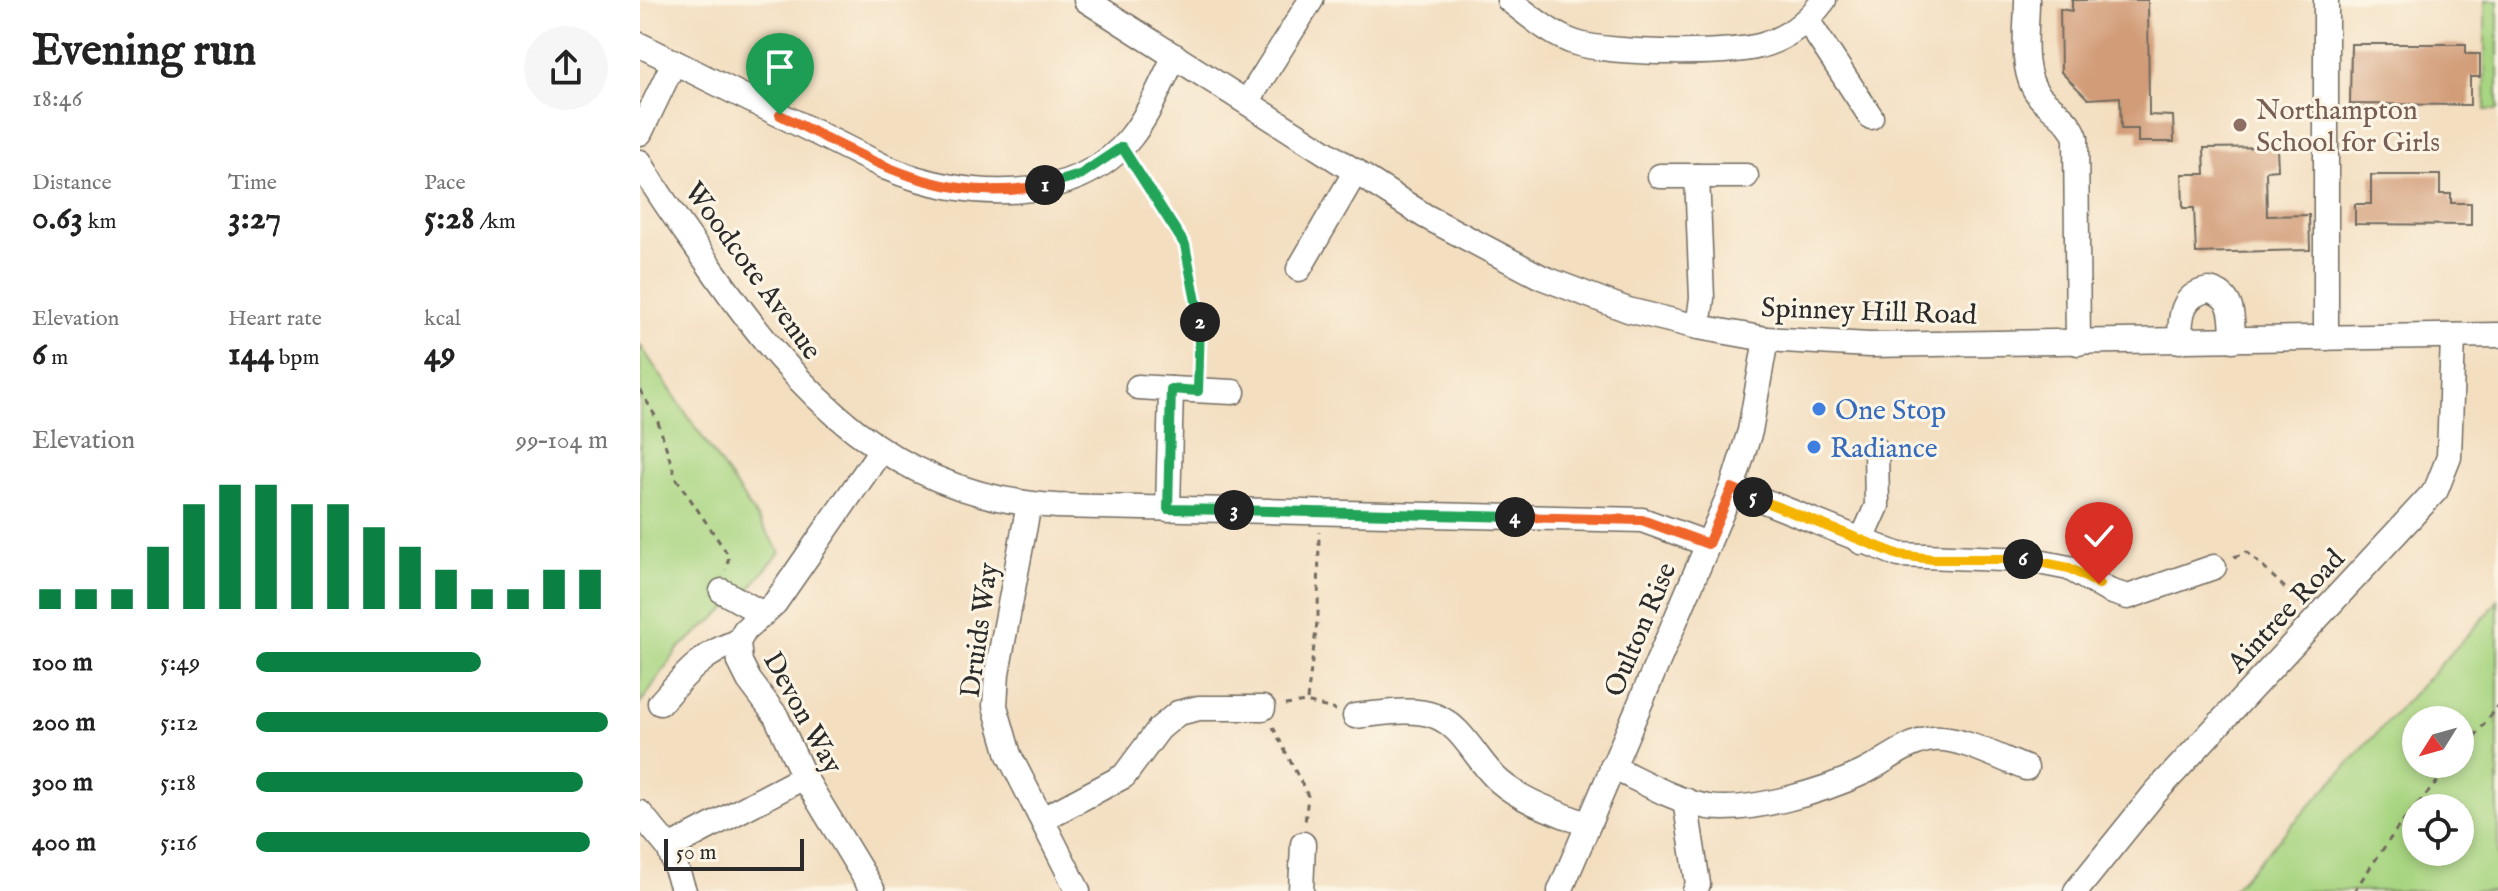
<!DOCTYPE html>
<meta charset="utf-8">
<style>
:root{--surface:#fff;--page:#f6f6f6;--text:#222;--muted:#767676;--accent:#0b8043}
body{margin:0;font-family:"IM FELL English",serif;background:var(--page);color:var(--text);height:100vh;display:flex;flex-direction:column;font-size:30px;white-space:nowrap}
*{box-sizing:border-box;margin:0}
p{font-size:26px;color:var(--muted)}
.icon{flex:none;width:44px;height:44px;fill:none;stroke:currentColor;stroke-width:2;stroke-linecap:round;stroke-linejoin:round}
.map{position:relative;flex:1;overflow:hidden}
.sheet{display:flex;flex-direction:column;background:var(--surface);width:640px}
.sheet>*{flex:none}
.needle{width:52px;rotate:233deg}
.fabs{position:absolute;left:1762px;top:706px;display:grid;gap:16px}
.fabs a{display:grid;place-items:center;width:72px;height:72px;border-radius:50%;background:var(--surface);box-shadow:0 4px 12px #0003;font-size:40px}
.scale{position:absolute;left:24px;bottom:20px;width:140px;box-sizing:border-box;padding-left:8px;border:4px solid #2b2b2b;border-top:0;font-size:22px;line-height:28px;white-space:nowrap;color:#2b2b2b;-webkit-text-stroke:6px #fcf5e5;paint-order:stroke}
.pin{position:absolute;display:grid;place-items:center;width:68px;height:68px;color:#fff;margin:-82px -34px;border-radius:50% 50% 50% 0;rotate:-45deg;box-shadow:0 0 8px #0007}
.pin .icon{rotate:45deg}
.km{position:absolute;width:40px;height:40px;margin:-20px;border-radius:50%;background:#222;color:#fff;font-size:22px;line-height:40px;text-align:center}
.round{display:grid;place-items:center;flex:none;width:84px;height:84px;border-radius:42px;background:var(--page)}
.headline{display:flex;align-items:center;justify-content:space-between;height:136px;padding:0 32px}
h1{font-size:44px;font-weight:700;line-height:60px}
.figures{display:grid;grid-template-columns:repeat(3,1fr);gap:12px;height:136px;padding:8px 32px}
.figures div{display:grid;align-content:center}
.figures b{font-size:34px;font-weight:700}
.figures small{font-size:22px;font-weight:400}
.figures p{font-size:22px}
.chart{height:224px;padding:16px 32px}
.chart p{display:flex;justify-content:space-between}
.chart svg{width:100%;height:144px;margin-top:8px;stroke:var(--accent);stroke-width:6}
ul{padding:0 32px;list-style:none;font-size:26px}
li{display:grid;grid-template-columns:128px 96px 1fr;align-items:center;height:60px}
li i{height:20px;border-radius:10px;background:var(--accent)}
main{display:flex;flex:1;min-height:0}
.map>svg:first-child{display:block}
.green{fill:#a8d581;stroke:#6a8056;stroke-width:2;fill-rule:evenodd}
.building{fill:#d29c78}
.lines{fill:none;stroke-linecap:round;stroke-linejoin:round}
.minor-casing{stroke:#716a5f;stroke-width:27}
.path{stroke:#716a5f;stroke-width:3;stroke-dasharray:6 6;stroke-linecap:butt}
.minor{stroke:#fff;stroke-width:24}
.split-1-casing{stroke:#fff;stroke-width:16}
.split-2-casing{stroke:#fff;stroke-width:16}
.split-3-casing{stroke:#fff;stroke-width:16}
.split-4-casing{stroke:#fff;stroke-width:16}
.split-5-casing{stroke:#fff;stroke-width:16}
.split-6-casing{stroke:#fff;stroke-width:16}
.split-7-casing{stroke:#fff;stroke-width:16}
.split-1{stroke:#f0652b;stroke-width:10}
.split-2{stroke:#22a559;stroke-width:10}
.split-3{stroke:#22a559;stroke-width:10}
.split-4{stroke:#22a559;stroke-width:10}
.split-5{stroke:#f0652b;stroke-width:10}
.split-6{stroke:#f5b400;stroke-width:10}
.split-7{stroke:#f5b400;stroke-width:10}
.education-dot{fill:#8d6e63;stroke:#fcf5e5;stroke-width:3}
.shop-dot{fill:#3f7fe0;stroke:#fcf5e5;stroke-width:3}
.labels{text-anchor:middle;stroke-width:6;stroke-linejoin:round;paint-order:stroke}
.education-label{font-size:28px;fill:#785e54;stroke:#fcf5e5;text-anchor:start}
.street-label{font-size:28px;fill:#2b2b2b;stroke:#fcf5e5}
.shop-label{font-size:28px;fill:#366cbe;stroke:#fcf5e5;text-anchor:start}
</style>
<main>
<section class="sheet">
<div class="headline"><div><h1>Evening run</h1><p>18:46</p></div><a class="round"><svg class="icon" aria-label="share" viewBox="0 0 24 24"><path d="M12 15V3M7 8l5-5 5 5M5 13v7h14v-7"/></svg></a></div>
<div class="figures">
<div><p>Distance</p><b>0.63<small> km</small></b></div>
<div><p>Time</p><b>3:27</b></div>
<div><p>Pace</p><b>5:28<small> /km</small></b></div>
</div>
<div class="figures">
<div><p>Elevation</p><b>6<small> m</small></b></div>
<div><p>Heart rate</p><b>144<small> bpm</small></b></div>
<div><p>kcal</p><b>49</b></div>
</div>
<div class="chart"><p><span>Elevation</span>99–104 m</p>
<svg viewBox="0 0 160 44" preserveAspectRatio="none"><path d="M5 44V38M15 44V38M25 44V38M35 44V25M45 44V12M55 44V6M65 44V6M75 44V12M85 44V12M95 44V19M105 44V25M115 44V32M125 44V38M135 44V38M145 44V32M155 44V32"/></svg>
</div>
<ul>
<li><b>100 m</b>5:49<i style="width:64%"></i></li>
<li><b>200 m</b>5:12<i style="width:100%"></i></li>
<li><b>300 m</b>5:18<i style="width:93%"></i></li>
<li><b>400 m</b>5:16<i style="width:95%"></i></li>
</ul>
</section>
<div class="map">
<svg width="1858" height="891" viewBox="0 0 1858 891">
<rect width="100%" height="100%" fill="#fcf5e5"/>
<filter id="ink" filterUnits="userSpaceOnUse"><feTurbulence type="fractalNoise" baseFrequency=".0125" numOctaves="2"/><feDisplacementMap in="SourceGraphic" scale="16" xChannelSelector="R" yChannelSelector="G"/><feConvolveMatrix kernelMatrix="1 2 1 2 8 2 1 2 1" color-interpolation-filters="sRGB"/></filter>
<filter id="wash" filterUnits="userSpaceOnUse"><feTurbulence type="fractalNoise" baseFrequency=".006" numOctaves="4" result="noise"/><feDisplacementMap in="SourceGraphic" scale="32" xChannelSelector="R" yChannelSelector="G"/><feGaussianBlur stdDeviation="1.8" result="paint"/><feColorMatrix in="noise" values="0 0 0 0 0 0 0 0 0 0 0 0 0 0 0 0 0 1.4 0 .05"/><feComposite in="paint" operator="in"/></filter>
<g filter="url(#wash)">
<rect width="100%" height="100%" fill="#f3dec0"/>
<!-- green -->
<g class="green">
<rect x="1845" y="0" width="13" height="110"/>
<path d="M0,345L140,552L106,593L39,648L0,704Z"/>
<path d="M1858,600V891H1591L1849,612ZM1820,720V764H1776V720ZM1820,808V852H1776V808Z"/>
</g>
<g id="blocks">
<!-- building -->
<g class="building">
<path d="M1432,0H1508L1509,115L1533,116L1534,142H1498V129H1481L1480,97L1448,99L1421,72L1420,9L1432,11Z"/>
<path d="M1711,44H1826V54H1840V77H1830V105L1710,104Z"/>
<path d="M1637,147L1638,170L1626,171L1627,216L1669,215L1670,250L1556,253L1554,208H1543L1542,174H1565L1564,148Z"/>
<path d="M1731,175H1800V194H1811V203H1831V225L1715,224V204H1731Z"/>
</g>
</g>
</g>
<g filter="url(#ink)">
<use href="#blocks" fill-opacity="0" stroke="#716a5f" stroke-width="2"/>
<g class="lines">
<!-- minor casing -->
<g class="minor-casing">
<g id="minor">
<path d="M446,0L785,216L901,277L988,310L1058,327L1126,339L1229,345L1858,335"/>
<path d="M869,0C890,16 911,35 936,43C969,54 1094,56 1126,44C1150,36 1169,20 1184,0"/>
<path d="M1387,0C1387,30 1379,73 1400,97C1412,110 1431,120 1436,138L1438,343"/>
<path d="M1686,0V338"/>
<path d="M1167,20L1231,117"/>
<path d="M0,45L247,168C320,199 435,208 491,137C510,113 521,83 535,56"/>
<path d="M607,102L671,0"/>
<path d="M0,133L34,62"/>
<path d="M0,162C20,199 47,233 71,268C159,394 253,497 417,506L1002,520L1068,544"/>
<path d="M1020,176H1106"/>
<path d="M1057,176L1062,298L1058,327"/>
<path d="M659,269L716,171"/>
<path d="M1540,341C1540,317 1541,294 1569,290C1595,296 1592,318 1593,340"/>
<path d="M498,387L531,389L528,509"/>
<path d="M531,389L593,392"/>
<path d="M1092,488L1259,555L1388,560L1429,568L1469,591L1488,597L1574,567"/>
<path d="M389,504L357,673L355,706L369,755L438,891"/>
<path d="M1221,542L1237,506L1236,449"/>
<path d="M82,591L123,614"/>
<path d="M20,703C43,677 64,651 98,642"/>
<path d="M715,716C739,714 772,707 795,716C823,726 837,762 859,781C883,802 919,813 948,825"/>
<path d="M972,767C1002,781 1035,801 1068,807C1110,813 1184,791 1222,773C1244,763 1268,741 1293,739C1318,736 1362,759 1386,768"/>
<path d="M1045,800L1058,884L1055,891"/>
<path d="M0,813L29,848L44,891"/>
<path d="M403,819L484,776L519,729L538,713L559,708H623"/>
<path d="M29,848L164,777"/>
<path d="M233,891L164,777L136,716L109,680L100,662L98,642L105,630L135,603L241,450"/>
<path d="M661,891L663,844"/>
<path d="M920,891L1092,488L1110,431L1126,339"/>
<path d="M1436,891L1515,793L1796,490L1809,457L1813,336"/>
</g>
</g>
<!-- path -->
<g class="path">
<path d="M492,164L545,245L560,312L558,371"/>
<path d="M0,390L17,419L36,478L89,556L86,570"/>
<path d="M1594,557L1607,552L1661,603"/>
<path d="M667,700L678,615L679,532"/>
<path d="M645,705L666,702L696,710"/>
<path d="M633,727L668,796L665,823"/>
<path d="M1820,756L1858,706"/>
<path d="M1714,891L1761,823L1813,764"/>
</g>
<!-- minor -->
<use href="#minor" class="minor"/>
</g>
</g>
<g class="lines" filter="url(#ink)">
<!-- split-1 casing -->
<g class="split-1-casing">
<path id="split-1" d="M140,115C230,159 301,207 405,185"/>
</g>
<!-- split-2 casing -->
<g class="split-2-casing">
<path id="split-2" d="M405,185L440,175L482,147L545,245L560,322"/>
</g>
<!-- split-3 casing -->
<g class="split-3-casing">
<path id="split-3" d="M560,322L558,391L531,389L528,509L594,510"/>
</g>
<!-- split-4 casing -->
<g class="split-4-casing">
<path id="split-4" d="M594,510L875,517"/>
</g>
<!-- split-5 casing -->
<g class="split-5-casing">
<path id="split-5" d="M875,517L1002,520L1068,544L1092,488L1113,497"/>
</g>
<!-- split-6 casing -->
<g class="split-6-casing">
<path id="split-6" d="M1113,497L1259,555L1293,559H1383"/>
</g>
<!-- split-7 casing -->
<g class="split-7-casing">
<path id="split-7" d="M1383,559L1429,568L1459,584"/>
</g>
<!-- split-1 -->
<use href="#split-1" class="split-1"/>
<!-- split-2 -->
<use href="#split-2" class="split-2"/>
<!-- split-3 -->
<use href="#split-3" class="split-3"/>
<!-- split-4 -->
<use href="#split-4" class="split-4"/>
<!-- split-5 -->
<use href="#split-5" class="split-5"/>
<!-- split-6 -->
<use href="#split-6" class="split-6"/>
<!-- split-7 -->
<use href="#split-7" class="split-7"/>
</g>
<!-- markers -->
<circle class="education-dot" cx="1600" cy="125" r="8"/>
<g class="shop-dot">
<circle cx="1179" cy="409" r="8"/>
<circle cx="1174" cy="447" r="8"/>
</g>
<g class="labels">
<!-- education labels -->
<g class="education-label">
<text x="1616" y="119">Northampton<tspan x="1616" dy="32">School for Girls</tspan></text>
</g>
<!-- street labels -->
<g class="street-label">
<text transform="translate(114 270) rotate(54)" y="10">Woodcote Avenue</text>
<text transform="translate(1229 310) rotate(2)" y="10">Spinney Hill Road</text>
<text transform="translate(1645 610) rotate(-47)" y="10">Aintree Road</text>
<text transform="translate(999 629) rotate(-67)" y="10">Oulton Rise</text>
<text transform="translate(338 630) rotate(-82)" y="10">Druids Way</text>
<text transform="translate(164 712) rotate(61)" y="10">Devon Way</text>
</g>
<!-- shop labels -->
<g class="shop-label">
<text x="1195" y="419">One Stop</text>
<text x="1190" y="457">Radiance</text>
</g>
</g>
</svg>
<div class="fabs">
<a><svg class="needle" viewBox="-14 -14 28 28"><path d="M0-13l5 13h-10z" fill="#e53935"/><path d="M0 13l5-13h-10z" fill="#767676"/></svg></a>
<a><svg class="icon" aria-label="locate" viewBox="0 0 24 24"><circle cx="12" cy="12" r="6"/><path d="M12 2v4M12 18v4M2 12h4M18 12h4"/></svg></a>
</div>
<div class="scale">50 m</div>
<div class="pin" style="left:140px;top:115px;background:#1e9e55"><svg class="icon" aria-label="arrive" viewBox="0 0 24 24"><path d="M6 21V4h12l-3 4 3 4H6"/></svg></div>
<div class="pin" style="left:1459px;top:584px;background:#d93025"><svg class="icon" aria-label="check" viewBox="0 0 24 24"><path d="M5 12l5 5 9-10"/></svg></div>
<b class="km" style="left:405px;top:185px">1</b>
<b class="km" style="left:560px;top:322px">2</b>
<b class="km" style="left:594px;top:510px">3</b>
<b class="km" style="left:875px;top:517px">4</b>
<b class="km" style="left:1113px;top:497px">5</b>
<b class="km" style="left:1383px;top:559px">6</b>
</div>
</main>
